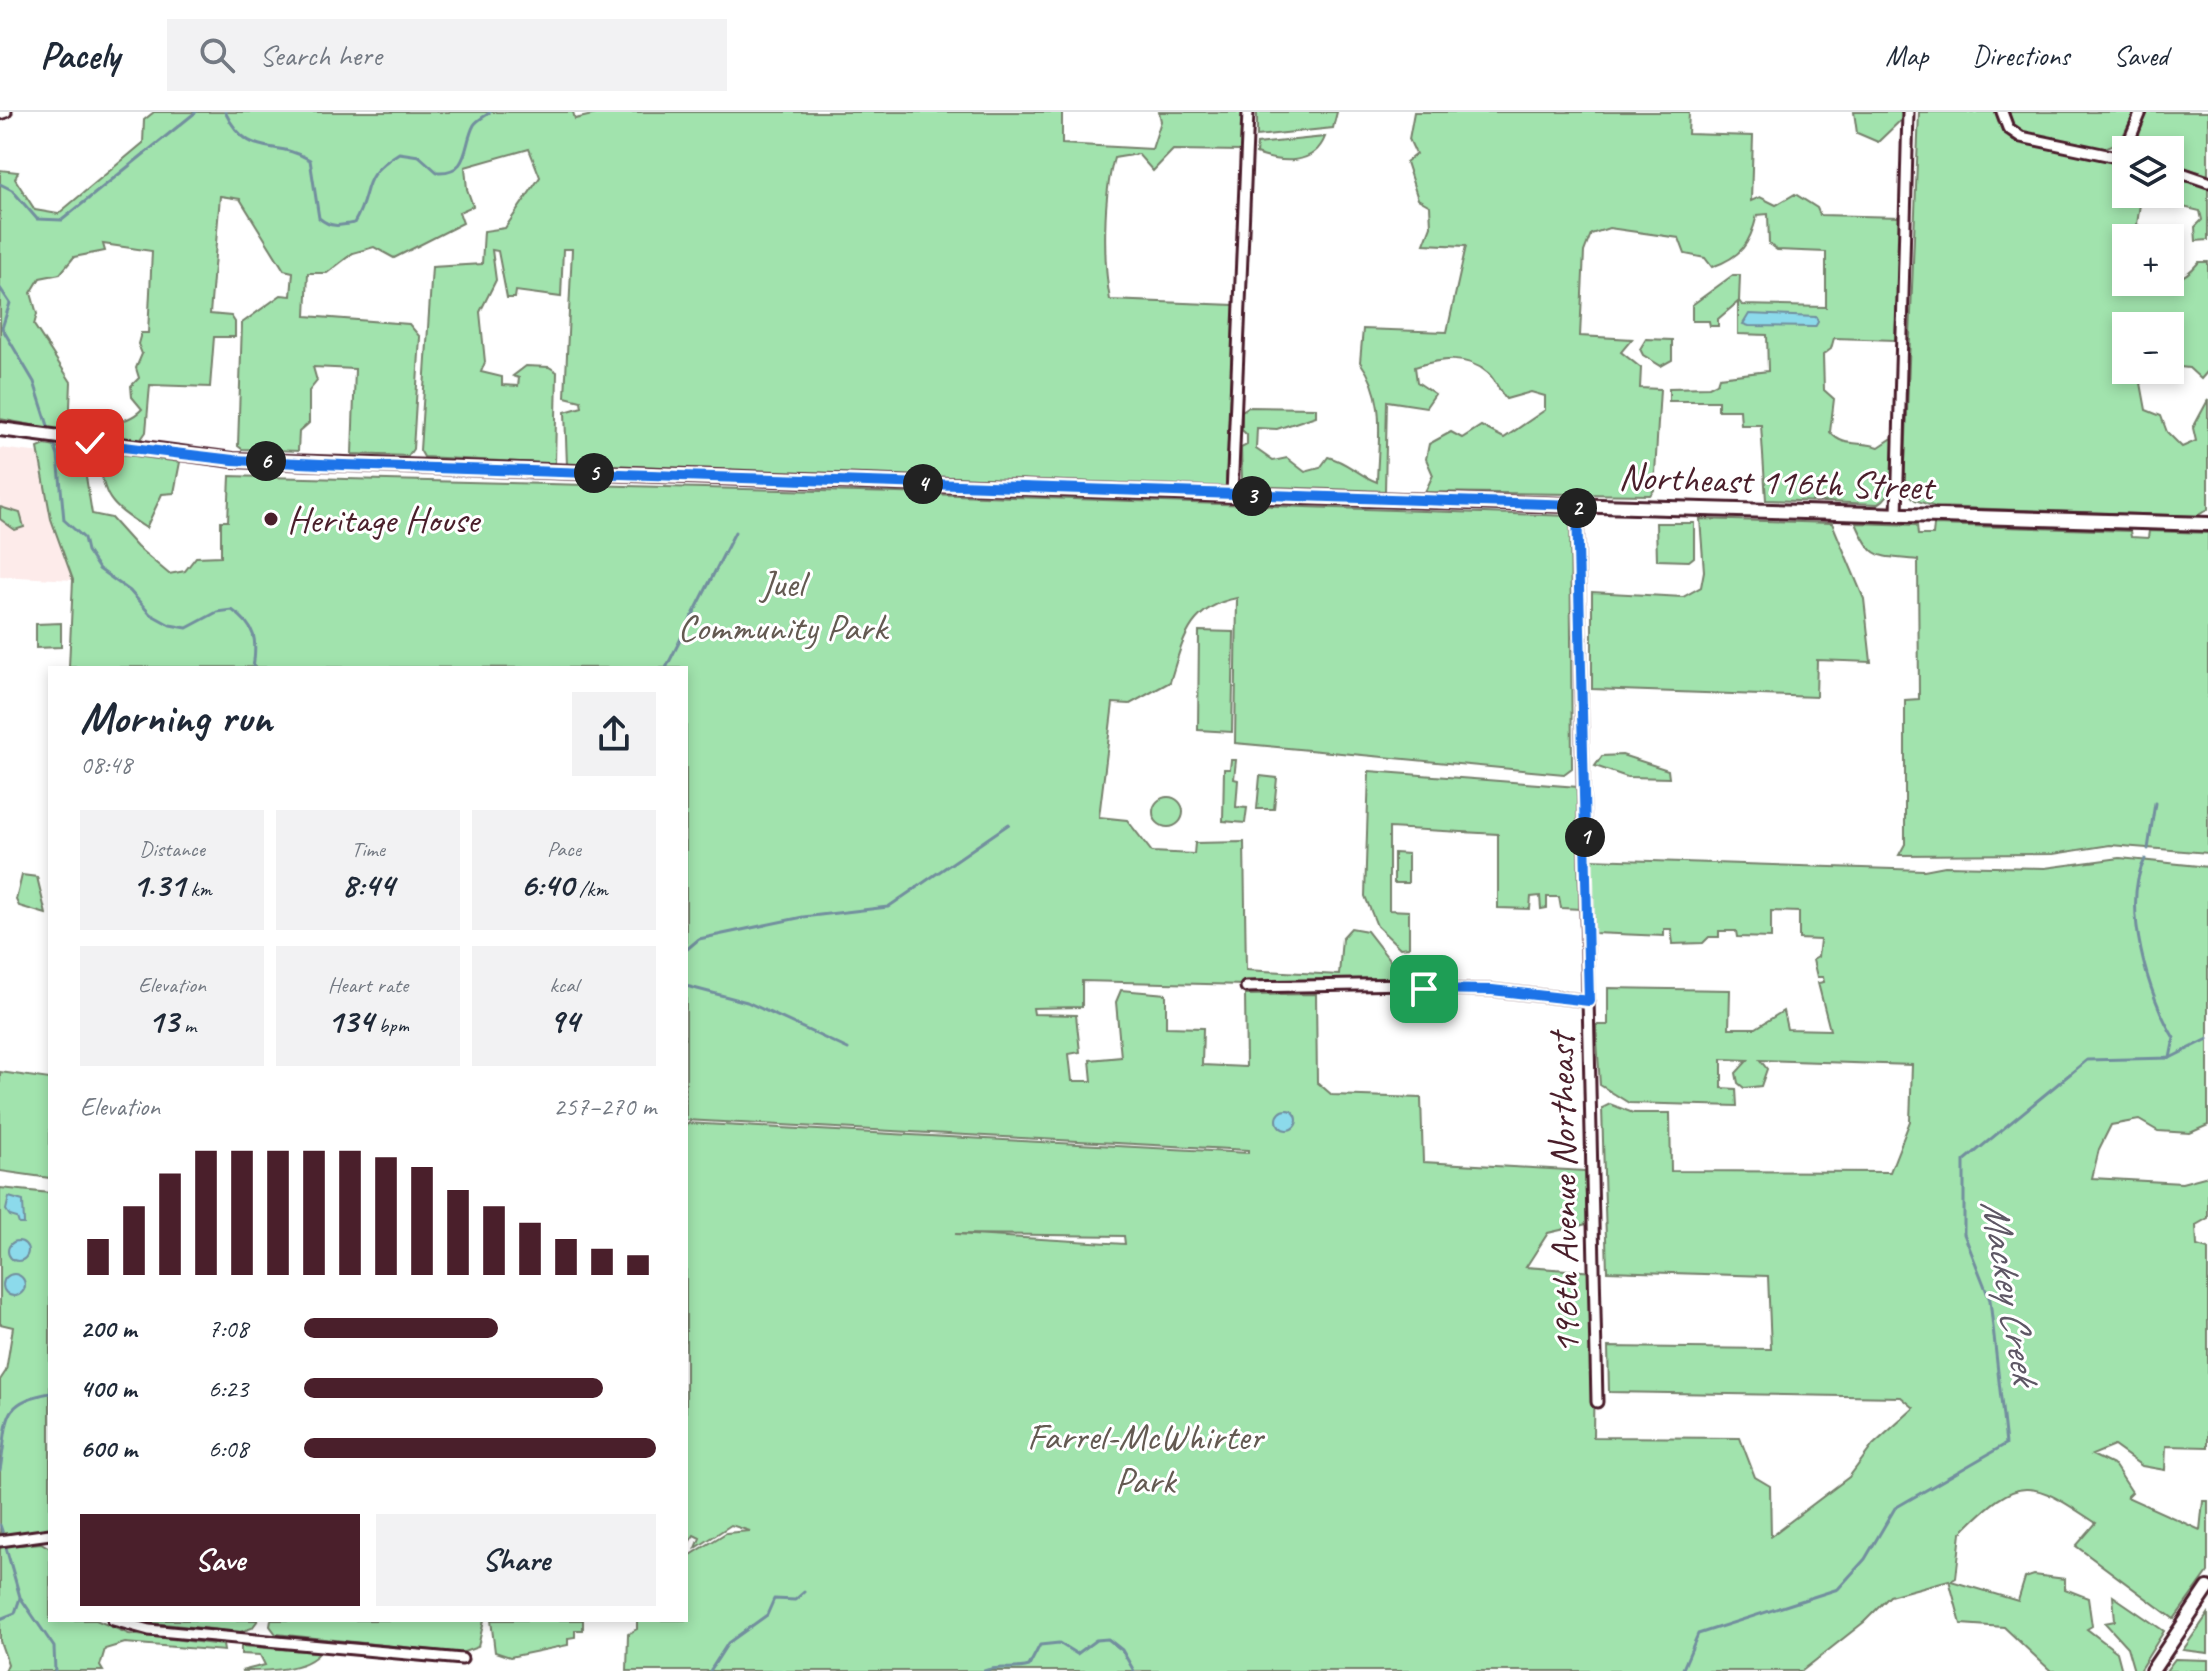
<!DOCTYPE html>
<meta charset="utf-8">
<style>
:root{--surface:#fff;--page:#f2f2f3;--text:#1f2937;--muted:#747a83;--line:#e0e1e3;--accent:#4a1f2b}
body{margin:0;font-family:Caveat,sans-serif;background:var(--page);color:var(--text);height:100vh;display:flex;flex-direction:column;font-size:30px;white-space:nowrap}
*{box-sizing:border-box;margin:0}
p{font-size:26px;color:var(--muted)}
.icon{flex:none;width:44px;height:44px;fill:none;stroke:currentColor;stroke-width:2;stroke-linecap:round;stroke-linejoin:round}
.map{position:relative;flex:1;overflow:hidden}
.panel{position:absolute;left:48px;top:554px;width:640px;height:956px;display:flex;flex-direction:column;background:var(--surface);border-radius:0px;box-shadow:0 4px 12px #0003}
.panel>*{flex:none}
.tools{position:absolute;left:2112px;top:24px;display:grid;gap:16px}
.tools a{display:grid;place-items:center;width:72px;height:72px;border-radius:0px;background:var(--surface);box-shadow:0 4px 12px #0003;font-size:40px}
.pin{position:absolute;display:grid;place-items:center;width:68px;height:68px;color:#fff;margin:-34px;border-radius:16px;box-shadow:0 4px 12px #0006}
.km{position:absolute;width:40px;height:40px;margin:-20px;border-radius:50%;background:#222;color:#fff;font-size:22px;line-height:40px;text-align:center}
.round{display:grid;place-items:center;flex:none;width:84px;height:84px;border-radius:0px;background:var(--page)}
.headline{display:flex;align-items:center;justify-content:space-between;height:136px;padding:0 32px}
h1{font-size:44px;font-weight:700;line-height:60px}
.stats{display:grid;grid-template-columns:repeat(3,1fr);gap:12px;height:136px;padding:8px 32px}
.stats div{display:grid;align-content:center;border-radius:0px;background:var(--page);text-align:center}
.stats b{font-size:34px;font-weight:700}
.stats small{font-size:22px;font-weight:400}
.stats p{font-size:22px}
.chart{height:224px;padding:16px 32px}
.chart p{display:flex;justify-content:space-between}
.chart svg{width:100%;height:144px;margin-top:8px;stroke:var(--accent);stroke-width:6}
.cta{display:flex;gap:16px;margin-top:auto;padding:16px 32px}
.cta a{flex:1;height:92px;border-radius:0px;background:var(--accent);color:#fff;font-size:32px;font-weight:700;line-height:92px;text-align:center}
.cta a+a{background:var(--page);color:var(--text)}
ul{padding:0 32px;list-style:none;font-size:26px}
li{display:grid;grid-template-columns:128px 96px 1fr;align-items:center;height:60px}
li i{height:20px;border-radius:10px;background:var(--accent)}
header{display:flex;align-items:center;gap:48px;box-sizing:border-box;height:112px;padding:0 40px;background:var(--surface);border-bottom:2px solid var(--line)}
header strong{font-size:38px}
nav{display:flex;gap:44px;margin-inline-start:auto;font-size:28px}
.search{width:560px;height:72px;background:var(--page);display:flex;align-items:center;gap:20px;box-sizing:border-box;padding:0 28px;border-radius:0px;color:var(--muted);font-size:30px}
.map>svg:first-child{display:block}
.built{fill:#fdebea}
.green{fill:#a1e3ad;stroke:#76816c;stroke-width:2;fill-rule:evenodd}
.water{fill:#8cdaeb;stroke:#728f9e;stroke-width:2}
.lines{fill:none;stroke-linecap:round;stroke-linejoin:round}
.stream{stroke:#728f9e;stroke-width:3}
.street-casing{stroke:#4a1f2b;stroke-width:15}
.secondary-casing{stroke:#4a1f2b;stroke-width:18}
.street{stroke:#fff;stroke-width:9}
.secondary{stroke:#fff;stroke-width:12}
.route-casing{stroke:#fff;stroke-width:16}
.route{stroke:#1a73e8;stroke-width:10}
.poi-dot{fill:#4a1f2b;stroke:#fff;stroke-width:3}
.labels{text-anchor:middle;stroke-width:6;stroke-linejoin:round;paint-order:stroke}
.street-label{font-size:38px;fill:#4a1f2b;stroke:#fff}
.poi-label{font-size:38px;fill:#4a1f2b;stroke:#fff;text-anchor:start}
.park-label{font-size:38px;fill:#645a52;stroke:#fff}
.water-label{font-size:40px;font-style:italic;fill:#5e5765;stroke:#fff}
</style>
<header>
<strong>Pacely</strong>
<div class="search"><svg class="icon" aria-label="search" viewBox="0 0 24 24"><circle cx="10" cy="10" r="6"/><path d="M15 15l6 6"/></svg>Search here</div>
<nav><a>Map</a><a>Directions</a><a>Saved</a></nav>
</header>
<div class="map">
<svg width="2208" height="1559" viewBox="0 0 2208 1559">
<rect width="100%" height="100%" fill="#fff"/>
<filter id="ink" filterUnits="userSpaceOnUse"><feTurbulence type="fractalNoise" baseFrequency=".0125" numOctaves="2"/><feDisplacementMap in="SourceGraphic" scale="16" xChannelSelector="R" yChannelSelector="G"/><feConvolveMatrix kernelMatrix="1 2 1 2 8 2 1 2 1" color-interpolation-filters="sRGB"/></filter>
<g filter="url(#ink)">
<!-- built -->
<path class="built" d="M0,336L41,341L73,468L0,464Z"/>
<!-- green -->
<g class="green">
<path d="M154,0H573L575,7L605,0H1062V32L1152,37L1161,9L1159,0H1243L1242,39L1173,38L1153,59L1138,42L1114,46C1103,84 1103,149 1110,188L1234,193L1226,376L567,353L565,300L582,295L581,289L565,285L572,137H563L561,185L516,179L515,186H507L498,139L492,138L496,168L480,200L485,250L481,260L502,265V273L518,274L519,266L513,264L526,254L549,255L557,260L555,352L424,345L420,338L432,155L482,152L484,119L505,116L540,65L529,37L465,55L467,77L473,94L459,100L463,111L394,146L374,135L353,141L327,161H308L306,204L409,212L420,225L413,337L408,344L352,342L355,257L313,255L317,269L309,279V311L299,320L298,339L242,337L238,334L242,211L281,183L291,184L293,160L284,158L240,87L220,84L210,202L231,204L235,210V225H214L210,275L150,273L146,320L139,330L87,322C102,308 125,315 142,297L132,285L131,274L139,266L136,256L142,242L138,232L141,221H148L152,139L103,132L105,139L74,145L60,162L40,166L31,181L37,202L34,213L71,270L69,320L0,307V58L18,60L15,67L35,98L58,102L143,31L144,8Z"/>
<path d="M1257,0H1337L1333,16L1257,24Z"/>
<path d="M1414,0H1689L1688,22L1753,24L1751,89L1760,85L1776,93L1795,82L1817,96L1820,103L1901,105L1895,228L1834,226L1831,237L1823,243L1824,278L1834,287L1830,320C1844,337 1861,328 1879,335L1894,325C1893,347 1900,380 1878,392L1766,388L1761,313H1741L1740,298H1718V289H1669V276L1709,275L1717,271L1719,265L1768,259L1767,223L1738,222V190L1718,207V214H1710L1709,209H1692V193L1733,163H1740L1739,189L1742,193L1826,195V140L1777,138L1769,132L1768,102L1757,103C1750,132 1741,145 1712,155L1705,146L1685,142L1679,126L1609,116L1591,122L1584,140L1580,224L1632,227L1621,240L1641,256L1640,276L1660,277L1654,378L1650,383L1425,380L1433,363L1426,347L1429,332L1451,320L1462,326L1481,314L1504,326L1545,298V284L1531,280L1506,287C1499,279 1495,267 1488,261C1466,242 1440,247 1415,255L1417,270L1435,282L1426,295L1387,289L1385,379L1246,374L1242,367L1241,336L1247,333V323L1242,318V299L1248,295L1316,296V304L1277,317L1257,316L1256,337L1273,349L1287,346L1305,360L1320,356L1328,345C1346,349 1360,364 1377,370C1378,327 1387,286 1360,250L1363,217L1447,220L1466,134L1424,132L1431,114L1430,94L1418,87L1406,50L1416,42L1409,27Z"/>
<path d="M1854,0H1904L1903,6L1878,30L1857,21Z"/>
<path d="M1919,0H1996L2000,13L2013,28L2126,52V82H2170V62L2208,72V128L2196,129L2195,115L2202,108L2200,99L2158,89L2140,92L2137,112L2147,119L2146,126H2126V170C2159,170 2176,178 2199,150H2208V259L2201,267L2189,256L2170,254V214H2126V258H2152L2141,271L2146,298L2161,304L2167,320L2182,335L2196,329L2193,316L2208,288V397L2197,404L1935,395L1915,388L1904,376Z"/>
<path d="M2010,0H2135L2120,30L2102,37L2051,28L2020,19L2010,9Z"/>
<path d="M2146,0H2208V63L2170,51V38H2137L2136,33Z"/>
<path d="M1325,25C1314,54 1281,51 1256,42L1257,32Z"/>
<path d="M1646,227L1672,228V248L1661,254L1643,243L1640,237Z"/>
<path d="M45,333L82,340L92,402L111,406L137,435L169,462L185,459L196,445L221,444V409H228L230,364L898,381L1570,404L1572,656L1564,662L1235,631L1237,486C1189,495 1183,528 1170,570L1130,592L1113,591L1099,705L1127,708L1152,740L1194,742L1195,731L1244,730L1246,858L1339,863L1342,826L1351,816L1367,819L1395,855V870L1246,873L1082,869V895L1033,896L1034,902L1076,903L1080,940L1069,942L1072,969H1092L1090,948L1121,945L1116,890L1121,878L1166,882V915L1203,916L1202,953L1246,955L1245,883L1316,882L1317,970L1332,983L1421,986L1423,1050L1585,1059L1587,1112L1548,1121L1526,1155L1595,1160L1593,1325L1740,1326L1755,1365L1770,1374L1771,1424L1849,1365L1873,1333L1914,1296L1901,1285L1609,1280L1608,1235L1771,1237L1768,1164L1607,1159L1602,996L1610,992L1633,1001H1670L1671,1059L1890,1060L1910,1009L1912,953L1760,948L1767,957L1761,974L1744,976L1738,971L1736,961L1748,948L1722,947V976L1736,977L1737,994L1629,991L1600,973L1596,913H1608V876L1730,878L1729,916H1756L1783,899L1787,917L1830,918L1818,871L1824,870L1823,865H1817L1813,848L1818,845L1820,828L1799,827V800L1771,799V826L1737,825L1736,819H1719V825H1709L1703,831L1673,832L1671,817H1664V824L1594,821L1591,747L1924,758L1945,754L2045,756L2120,746L2208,755V1013L2190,1021L2158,1019L2139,1008L2111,1013L2099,1037L2092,1066L2182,1071L2208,1064V1106L2196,1113L2197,1134L2208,1137V1335L2166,1334L2165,1358L2142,1354L2114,1334L2092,1343L2115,1354L2132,1380L2127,1385L2200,1418L2203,1389H2208V1460L2174,1507L2076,1434L2096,1411C2030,1367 2020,1361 1961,1421L1956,1466L1951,1469L2018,1489L2025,1466L2034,1463L2065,1467V1477L2088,1486L2092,1514L2087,1517L2117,1540L2122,1559H2051L2004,1515L1961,1512L1949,1468L1890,1484L1864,1510L1802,1559H627L628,1522L637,1517V1508H686V1446L726,1421L750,1419L731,1413L696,1436L700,1426L694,1423L686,1435V1011L1248,1041V1038L686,1008V556L69,555L73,468L51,407L38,336ZM955,1122L1124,1124L1125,1132Z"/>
<path d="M97,339L180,350L174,381L162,382L146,416C104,389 106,386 97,339Z"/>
<path d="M0,395L20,401L24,415L15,418L0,407Z"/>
<path d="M1700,407L1832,411L1864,487L1871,550L1817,548L1816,585L1592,577V480L1683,485L1701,475L1704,459Z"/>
<path d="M1656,411H1694V445L1689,449L1657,448Z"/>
<path d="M1856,411L1917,413L1918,423H1933L1934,413L2130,419L2131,425L2148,426L2149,419L2208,421V741L2110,733L2053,742L1899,743L1905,732V588L1919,587L1918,448C1879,443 1873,451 1856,411Z"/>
<path d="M61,511V535L36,536V512Z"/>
<path d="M1199,519L1234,520L1232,620L1198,618Z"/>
<path d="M1622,643L1668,658L1669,666L1627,665L1595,654L1602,644Z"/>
<path d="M1231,648H1236L1234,667L1238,668L1236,695L1247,696L1245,711L1223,709L1224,657H1230Z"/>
<path d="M1369,659L1578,675L1581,797L1561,796L1559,785H1547V796L1541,797L1540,784L1531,785L1530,797L1498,796V722L1389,716V798L1409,799V835L1400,836L1377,814L1365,784Z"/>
<path d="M1260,664L1277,666L1274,697H1257Z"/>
<circle cx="1168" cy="700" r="15"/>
<path d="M1394,741L1408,742V771H1394Z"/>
<path d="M22,763L37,765L46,802L19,794L16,788Z"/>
<path d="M0,960L50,967V1066L0,1059Z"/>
<path d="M0,1076L50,1081V1418L19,1424L21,1433L41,1431L50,1436V1508H96L129,1522L223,1533L224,1539L125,1531L105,1537L100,1554L103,1559H5L8,1552L0,1529V1268L6,1259L13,1215L0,1212Z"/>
<path d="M2113,1484L2164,1519L2139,1559H2134L2127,1535L2105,1511L2115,1509Z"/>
<path d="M2208,1502V1541L2183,1538Z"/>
<path d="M124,1508H258L252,1516L240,1520Z"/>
<path d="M271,1508H484L478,1535L461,1541L276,1522L270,1514Z"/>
<path d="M491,1508H583V1518H575V1525L568,1526V1533L510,1545L495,1540Z"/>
<path d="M241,1534L316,1540H320C306,1559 266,1559 241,1559L265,1553L260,1543L241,1542Z"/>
<path d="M2175,1547L2208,1548V1559H2166Z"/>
</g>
<!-- water -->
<g class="water">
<path d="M1749,202L1816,205L1818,210L1815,215L1749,214L1743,212Z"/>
<circle cx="1287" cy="1008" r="10"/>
<path d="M9,1085L23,1089L24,1112H19L17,1106L10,1104L6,1098Z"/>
<circle cx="18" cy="1139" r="10"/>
<circle cx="14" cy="1173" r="11"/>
</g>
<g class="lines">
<!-- stream -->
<g class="stream">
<path d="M225,0C249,49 275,26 310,48L319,106C331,116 339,114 354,111C374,77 357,67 399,41L419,44L437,60C470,62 463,33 474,13C477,8 486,4 490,0"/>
<path d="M0,72L12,78L37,107L62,108L196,0"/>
<path d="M0,176L10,191L2,216L34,270L50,320"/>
<path d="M52,327L58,344L64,408L84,426L87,439L99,457L130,479L150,502L170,513L187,516L217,500L232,498C257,515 257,529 253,556"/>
<path d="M666,556L735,420"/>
<path d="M2148,737L2155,691"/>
<path d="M2145,747C2121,792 2148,884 2174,926L2170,946"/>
<path d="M686,838L699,827L803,805L888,795L1009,712"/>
<path d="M686,874L747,890L848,937"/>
<path d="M0,1358C9,1306 0,1290 50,1281"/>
<path d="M0,1413L4,1425"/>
<path d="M5,1432L20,1485L54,1535L55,1559"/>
<path d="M0,1507L15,1501L20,1486"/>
<path d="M710,1559L728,1531L767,1503L774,1487L795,1488L804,1480"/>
<path d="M772,1559H781"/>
<path d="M984,1559C999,1553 1013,1559 1029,1554L1040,1533L1059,1531L1077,1542L1096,1528L1108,1527L1122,1538L1134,1559"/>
<path d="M1682,1559L1698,1522L1838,1477L1865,1447L1895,1396L2006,1332L1990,1188L1964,1122V1049L2087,948L2170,946L2208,927"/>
</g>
<!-- street casing -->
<g class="street-casing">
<g id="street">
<path d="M2002,0L2008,16L2021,25L2126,47"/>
<path d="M0,2L6,0"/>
<path d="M2122,46L2141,0"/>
<path d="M2170,57L2208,70"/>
<path d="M1232,383L1248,0"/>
<path d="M1577,393L1597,1290"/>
<path d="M1897,403L1908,0"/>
<path d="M1246,875L1410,872L1424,877L1492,878L1589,889"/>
<path d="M0,1429L50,1422"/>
<path d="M113,1508L149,1518L462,1547"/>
</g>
</g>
<!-- secondary casing -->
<g class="secondary-casing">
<g id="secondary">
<path d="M0,317L233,348L1232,383L2208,412"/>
<path d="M2152,1559L2208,1476"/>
</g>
</g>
<!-- street -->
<use href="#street" class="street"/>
<!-- secondary -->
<use href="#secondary" class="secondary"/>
</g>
</g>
<g class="lines" filter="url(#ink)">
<!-- route casing -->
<g class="route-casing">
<path id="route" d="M90,331L233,348L343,353L1577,393L1589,889L1492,878L1424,877"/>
</g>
<!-- route -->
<use href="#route" class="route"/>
</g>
<!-- markers -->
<circle class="poi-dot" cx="271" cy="407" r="8"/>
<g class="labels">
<!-- street labels -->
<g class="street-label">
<text transform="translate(1776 369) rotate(2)" y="13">Northeast 116th Street</text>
<text transform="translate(1563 1082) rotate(-91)" y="13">196th Avenue Northeast</text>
</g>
<!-- poi labels -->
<g class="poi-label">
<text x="287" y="420">Heritage House</text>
</g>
<!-- park labels -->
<g class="park-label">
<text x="782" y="484">Juel<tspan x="782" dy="44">Community Park</tspan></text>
<text x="1145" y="1337">Farrel-McWhirter<tspan x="1145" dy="44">Park</tspan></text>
</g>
<!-- water labels -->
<g class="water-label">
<text transform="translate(2011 1179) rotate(80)" y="14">Mackey Creek</text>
</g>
</g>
</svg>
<div class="tools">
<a><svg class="icon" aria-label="layers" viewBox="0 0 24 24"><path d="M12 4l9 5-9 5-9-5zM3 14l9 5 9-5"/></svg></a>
<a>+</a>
<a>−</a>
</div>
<div class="pin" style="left:1424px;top:877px;background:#1e9e55"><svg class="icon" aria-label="arrive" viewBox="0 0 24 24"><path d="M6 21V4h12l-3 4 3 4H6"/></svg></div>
<div class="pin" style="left:90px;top:331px;background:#d93025"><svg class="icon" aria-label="check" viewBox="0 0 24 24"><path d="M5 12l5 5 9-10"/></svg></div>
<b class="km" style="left:1585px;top:725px">1</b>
<b class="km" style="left:1577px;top:396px">2</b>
<b class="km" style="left:1252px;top:384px">3</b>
<b class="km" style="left:923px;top:372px">4</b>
<b class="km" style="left:594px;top:361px">5</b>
<b class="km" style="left:266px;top:349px">6</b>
<section class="panel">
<div class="headline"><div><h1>Morning run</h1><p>08:48</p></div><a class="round"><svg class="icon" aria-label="share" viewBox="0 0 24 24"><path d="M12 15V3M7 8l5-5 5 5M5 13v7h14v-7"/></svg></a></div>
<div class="stats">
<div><p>Distance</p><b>1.31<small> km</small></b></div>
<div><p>Time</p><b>8:44</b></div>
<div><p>Pace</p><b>6:40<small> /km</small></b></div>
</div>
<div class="stats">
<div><p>Elevation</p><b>13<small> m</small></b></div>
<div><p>Heart rate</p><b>134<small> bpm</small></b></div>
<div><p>kcal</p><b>94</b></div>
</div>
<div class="chart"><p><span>Elevation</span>257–270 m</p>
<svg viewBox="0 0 160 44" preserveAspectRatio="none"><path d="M5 44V33M15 44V23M25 44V13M35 44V6M45 44V6M55 44V6M65 44V6M75 44V6M85 44V8M95 44V11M105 44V18M115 44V23M125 44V28M135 44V33M145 44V36M155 44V38"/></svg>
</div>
<ul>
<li><b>200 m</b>7:08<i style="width:55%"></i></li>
<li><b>400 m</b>6:23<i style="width:85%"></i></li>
<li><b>600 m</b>6:08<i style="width:100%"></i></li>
</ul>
<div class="cta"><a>Save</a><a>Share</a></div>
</section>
</div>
